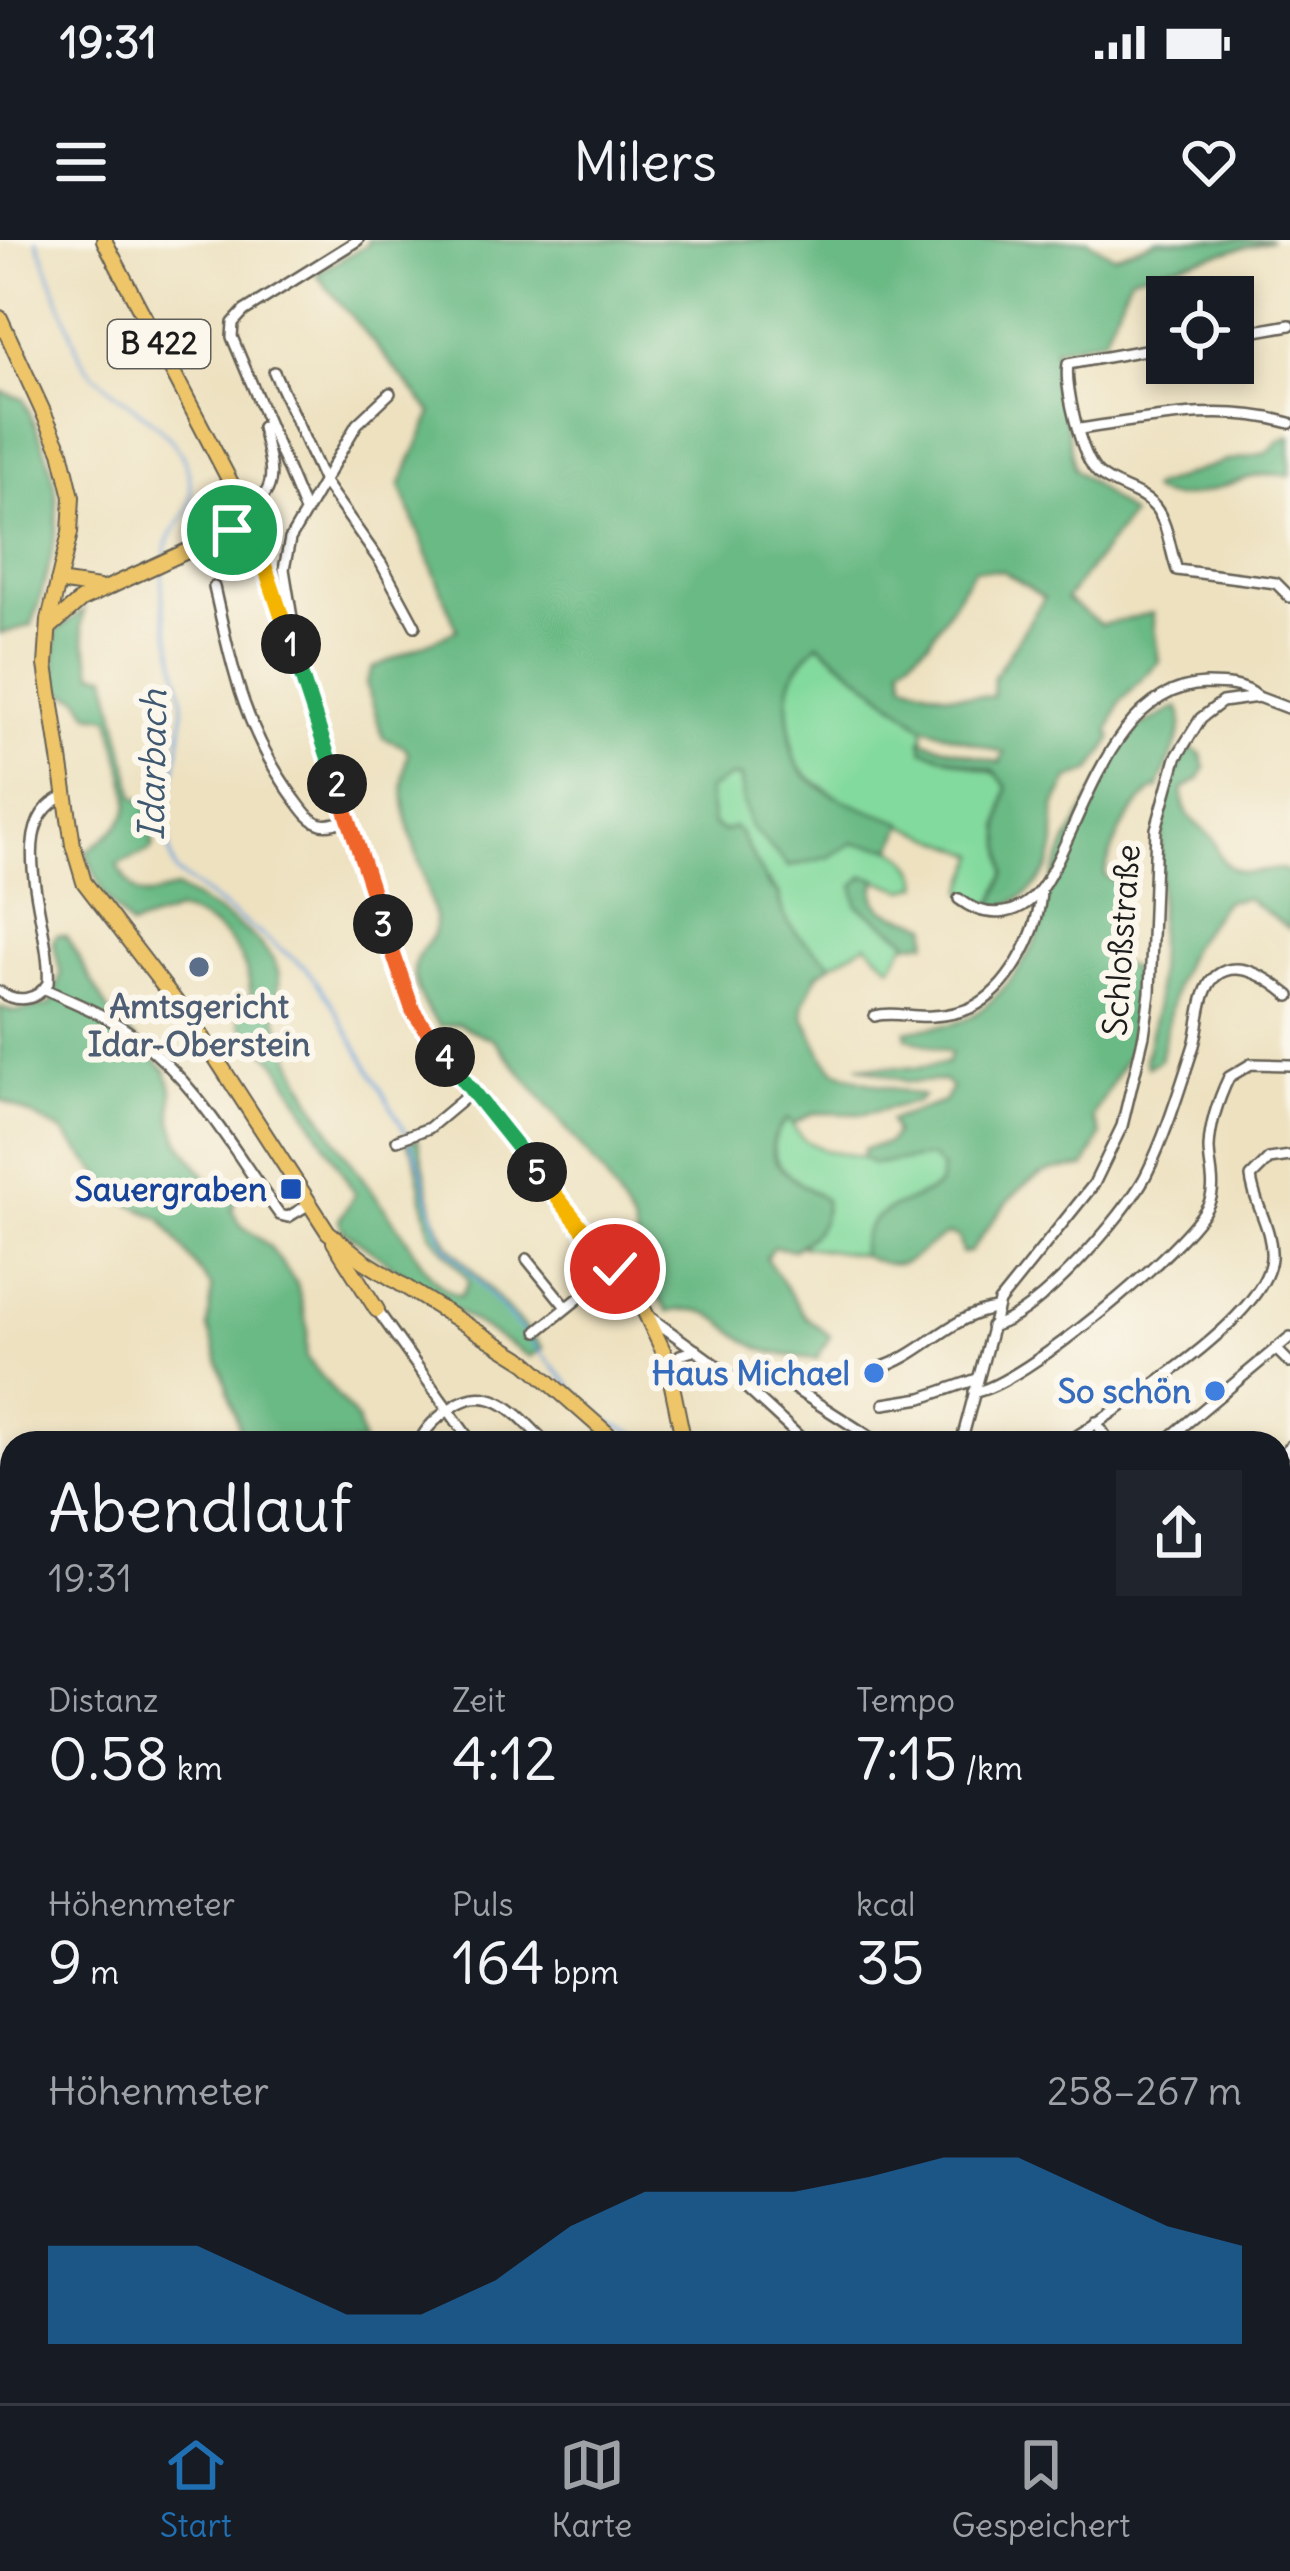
<!DOCTYPE html>
<html lang="de">
<meta charset="utf-8">
<style>
:root{--surface:#171b24;--page:#20242c;--text:#f1f3f6;--muted:#9ea1a6;--line:#363941;--accent:#1f6fb2}
body{margin:0;font-family:Delius,sans-serif;background:var(--page);color:var(--text);height:100vh;display:flex;flex-direction:column;font-size:45px;white-space:nowrap}
*{box-sizing:border-box;margin:0}
p{font-size:39px;color:var(--muted)}
.icon{flex:none;width:66px;height:66px;fill:none;stroke:currentColor;stroke-width:2;stroke-linecap:round;stroke-linejoin:round}
.map{position:relative;flex:1;overflow:hidden}
.drawer{position:absolute;left:0px;top:1191px;width:1290px;height:972px;display:flex;flex-direction:column;background:var(--surface);border-radius:36px 36px 0 0;box-shadow:0 6px 18px #0003}
.drawer>*{flex:none}
.fabs{position:absolute;left:1146px;top:36px;display:grid;gap:24px}
.fabs a{display:grid;place-items:center;width:108px;height:108px;border-radius:0px;background:var(--surface);box-shadow:0 6px 18px #0003;font-size:60px}
.pin{position:absolute;display:grid;place-items:center;width:102px;height:102px;color:#fff;margin:-51px;border:6px solid #fff;border-radius:50%;box-shadow:0 3px 12px #0007}
.km{position:absolute;width:60px;height:60px;margin:-30px;border-radius:50%;background:#222;color:#fff;font-size:33px;line-height:60px;text-align:center}
.round{display:grid;place-items:center;flex:none;width:126px;height:126px;border-radius:0px;background:var(--page)}
.headline{display:flex;align-items:center;justify-content:space-between;height:204px;padding:0 48px}
h1{font-size:66px;font-weight:600;line-height:90px}
.metrics{display:grid;grid-template-columns:repeat(3,1fr);gap:18px;height:204px;padding:12px 48px}
.metrics div{display:grid;align-content:center}
.metrics b{font-size:60px;font-weight:600}
.metrics small{font-size:33px;font-weight:400}
.metrics p{font-size:33px}
.chart{height:336px;padding:24px 48px}
.chart p{display:flex;justify-content:space-between}
.chart svg{width:100%;height:216px;margin-top:12px;fill:var(--accent);opacity:.7}
.status{display:flex;justify-content:space-between;align-items:center;height:84px;padding:0 60px;background:var(--surface);direction:ltr}
.status svg{height:33px;fill:currentColor}
header{display:flex;justify-content:space-between;align-items:center;height:156px;padding:0 48px;background:var(--surface);font-size:54px;font-weight:600}
.tabs{display:flex;justify-content:space-around;align-items:center;height:168px;border-top:3px solid var(--line);background:var(--surface);font-size:33px;color:var(--muted)}
.tabs a{display:grid;justify-items:center;gap:6px}
.tabs .on{color:var(--accent)}
.map>svg:first-child{display:block}
.green{fill:#83da9e;stroke:#507b5d;stroke-width:3}
.forest{fill:#6aba85;stroke:#436b50;stroke-width:3;fill-rule:evenodd}
.water{fill:#6aa2d9;stroke:#435f7a;stroke-width:3}
.lines{fill:none;stroke-linecap:round;stroke-linejoin:round}
.stream{stroke:#6aa2d9;stroke-width:3}
.street-casing{stroke:#656155;stroke-width:14}
.primary-casing{stroke:#656155;stroke-width:18}
.street{stroke:#fff;stroke-width:9}
.primary{stroke:#eec569;stroke-width:14}
.rail{stroke:#1c1c1c;stroke-width:3}
.split-1-casing{stroke:#fff;stroke-width:24}
.split-2-casing{stroke:#fff;stroke-width:24}
.split-3-casing{stroke:#fff;stroke-width:24}
.split-4-casing{stroke:#fff;stroke-width:24}
.split-5-casing{stroke:#fff;stroke-width:24}
.split-6-casing{stroke:#fff;stroke-width:24}
.split-1{stroke:#f5b400;stroke-width:15}
.split-2{stroke:#22a559;stroke-width:15}
.split-3{stroke:#f0652b;stroke-width:15}
.split-4{stroke:#f0652b;stroke-width:15}
.split-5{stroke:#22a559;stroke-width:15}
.split-6{stroke:#f5b400;stroke-width:15}
.service-dot{fill:#5c6f8a;stroke:#fbf7ec;stroke-width:4.5}
.transit-dot{fill:#1a4fb4;stroke:#fbf7ec;stroke-width:4.5}
.shop-dot{fill:#3f7fe0;stroke:#fbf7ec;stroke-width:4.5}
.labels{text-anchor:middle;stroke-width:12;stroke-linejoin:round;paint-order:stroke}
.shield{fill:#fbf7ec;stroke:#5f5e5a;stroke-width:3}
.shield-label{font-size:30px;font-weight:bold;fill:#1c1c1c}
.street-label{font-size:33px;fill:#1c1c1c;stroke:#fbf7ec}
.service-label{font-size:33px;font-weight:bold;fill:#4e5e75;stroke:#fbf7ec}
.transit-label{font-size:33px;font-weight:bold;fill:#164399;stroke:#fbf7ec;text-anchor:end}
.shop-label{font-size:33px;font-weight:bold;fill:#366cbe;stroke:#fbf7ec;text-anchor:end}
.water-label{font-size:36px;font-style:italic;fill:#3f5871;stroke:#fbf7ec}
</style>
<div class="status"><b>19:31</b><svg viewBox="0 0 49 12"><path d="M0 12V9h3v3zM5 12V6h3v6zM10 12V3h3v9zM15 12V0h3v12zM26 1h20v11H26zM47 4h2v5h-2z"/></svg></div>
<header><svg class="icon" aria-label="menu" viewBox="0 0 24 24"><path d="M4 6h16M4 12h16M4 18h16"/></svg>Milers<svg class="icon" aria-label="heart" viewBox="0 0 24 24"><path d="M12 20l-8-8c-3-5 5-10 8-4 3-6 11-1 8 4z"/></svg></header>
<div class="map">
<svg width="1290" height="2163" viewBox="0 0 1290 2163">
<rect width="100%" height="100%" fill="#fbf7ec"/>
<filter id="ink" filterUnits="userSpaceOnUse"><feTurbulence type="fractalNoise" baseFrequency=".00833" numOctaves="2"/><feDisplacementMap in="SourceGraphic" scale="24" xChannelSelector="R" yChannelSelector="G"/><feConvolveMatrix kernelMatrix="1 2 1 2 8 2 1 2 1" color-interpolation-filters="sRGB"/></filter>
<filter id="wash" filterUnits="userSpaceOnUse"><feTurbulence type="fractalNoise" baseFrequency=".004" numOctaves="4" result="noise"/><feDisplacementMap in="SourceGraphic" scale="48" xChannelSelector="R" yChannelSelector="G"/><feGaussianBlur stdDeviation="2.7" result="paint"/><feColorMatrix in="noise" values="0 0 0 0 0 0 0 0 0 0 0 0 0 0 0 0 0 1.4 0 .05"/><feComposite in="paint" operator="in"/></filter>
<g filter="url(#wash)">
<rect width="100%" height="100%" fill="#ede1c0"/>
<!-- green -->
<g class="green">
<path d="M817,403L924,487L923,510L1000,535L1007,547L1000,585L1006,632L991,666L969,659L963,650L978,615L845,562L811,539L794,521L787,460L793,430Z"/>
<path d="M731,537H741L743,562L829,617C836,613 846,604 854,603C882,599 918,616 920,645L905,650L864,636L857,665L908,700L891,727L867,704L832,724C809,705 779,686 779,654L724,591L713,585L708,550Z"/>
<path d="M788,879L803,899L824,910L862,917L873,924L931,917L942,929L939,945C912,965 859,969 862,1015L799,1006L811,996L817,954C787,937 753,913 788,879Z"/>
</g>
<!-- forest -->
<g class="forest">
<path d="M367,0H1087L1114,16L1157,0H1272L1131,36L1104,98L1054,109L1074,229L1131,275L1066,359L1101,385L1152,373L1159,421L1120,462L1109,491L1112,498L1091,531L1069,539C1065,548 1059,557 1056,565C1052,577 1056,591 1055,604C1051,637 1024,664 992,668L1006,632L1000,586L1007,547L993,530L923,510L921,500L1000,523L1004,513L924,487L818,403C793,430 785,441 789,478C791,490 790,505 794,516C804,552 873,572 904,583L893,608L853,603L829,617L789,627L751,587L743,562L741,537H731L708,550L713,585L723,591L734,587L740,593L768,645L779,654C780,686 809,704 832,724L818,734L803,765L804,777L825,819L834,830L860,840L923,856L917,862L864,874L813,873L794,884L787,879C748,920 796,940 825,960C827,985 812,996 794,1010L773,1007L766,1018L806,1077L830,1096L817,1119C801,1117 776,1115 761,1109C720,1091 721,1061 668,1072L646,1038L633,984L604,935L495,801L458,784L440,786C426,772 407,737 417,718C423,706 433,702 435,686C436,675 430,661 427,650C415,602 394,563 408,513L405,507L383,498L366,443L373,428L457,390L400,246L432,173L316,34L368,4ZM974,329L1003,331L1044,358L994,437L993,457L945,454L905,442L902,424L929,401Z"/>
<path d="M0,151L23,159C71,257 62,284 32,385L0,394Z"/>
<path d="M1290,196V236C1243,224 1194,274 1151,251L1152,247L1223,222L1267,213L1280,200Z"/>
<path d="M84,370L81,386L93,433L107,435L135,557L147,563L153,604L151,610L117,625C139,660 136,660 176,648C209,668 252,687 273,720C287,742 271,760 278,782C302,859 353,926 400,989C418,1013 429,1047 461,1056L468,1044L467,1038L430,993L414,914L407,903L418,899L435,978L449,1005L543,1108L530,1117L405,1039L404,1034L343,990L339,980L355,954L277,823L241,786L239,776L251,760C250,715 222,681 177,671L130,687L103,653L86,612C104,597 131,584 129,555L110,477L90,474L79,457L60,452L55,439L56,391Z"/>
<path d="M1178,467C1191,486 1165,526 1158,549H1154C1127,571 1113,602 1104,635L1121,647L1117,722L1132,728L1134,735L1132,807L1095,873L1093,879L1101,895L1085,927C1075,929 1065,928 1055,930C1017,938 991,985 970,1012L962,1013L958,997L948,994C911,1012 910,1039 862,1015C859,966 908,968 939,945L942,929L931,917L873,924L862,917L864,909L888,903L895,894L890,880L944,862L952,848L945,841L908,842L858,826L918,828L947,823L951,813L907,798L906,791C925,786 945,788 962,781C1002,764 1051,694 1047,650L1067,602L1123,502L1135,489Z"/>
<path d="M1189,507L1201,514L1205,528L1199,539L1183,549C1180,574 1195,583 1211,596C1218,603 1215,606 1219,614C1232,640 1257,632 1280,629L1290,634V689L1246,658L1225,661L1191,707L1176,744L1160,820L1148,827L1145,821L1156,769L1161,595L1167,552Z"/>
<path d="M864,636L877,639C864,676 904,674 928,685L927,702L906,704L907,699L857,665L854,646Z"/>
<path d="M57,695L66,696L110,773L166,831L172,849V881L179,901L211,944L223,946L239,940L242,944L232,970L241,985L269,1006L297,1044L308,1089L306,1117L357,1180L363,1203H244L208,1087L212,1048L162,980L121,959L62,891L0,859V767L14,772L51,765L61,734L53,701Z"/>
<path d="M0,1390L12,1395V1632L0,1631Z"/>
<path d="M1290,1459V1687H1289L1278,1684V1473Z"/>
<path d="M12,2055V2138L0,2135V2059Z"/>
<path d="M169,2151H400L403,2163H120Z"/>
<path d="M512,2151H672L678,2163H512Z"/>
<path d="M790,2151H1111L1109,2163H787Z"/>
</g>
<!-- water -->
<path class="water" d="M0,2135L12,2138V2151C35,2151 59,2155 80,2154C109,2154 139,2151 168,2151C115,2162 52,2163 0,2151Z"/>
<g class="lines">
<!-- stream -->
<g class="stream">
<path d="M37,0L80,117C112,167 193,184 191,255C190,279 168,287 165,314"/>
<path d="M163,329C157,376 181,420 183,467C184,520 154,580 176,632L306,728L329,759L406,893"/>
<path d="M410,902C427,932 427,970 444,1004L576,1152L610,1182L656,1203"/>
<path d="M1031,2163L1033,2151"/>
</g>
</g>
</g>
<g filter="url(#ink)">
<g class="lines">
<!-- street casing -->
<g class="street-casing">
<g id="street">
<path d="M1233,95L1290,85"/>
<path d="M1167,106L1068,124C1064,146 1081,217 1098,233C1114,248 1140,250 1155,267C1168,283 1170,311 1177,330L1276,343L1290,357"/>
<path d="M274,132L324,242L381,323L415,386"/>
<path d="M1080,189C1149,179 1221,163 1290,183"/>
<path d="M245,270C284,251 269,223 262,187"/>
<path d="M305,271L232,97L233,83L244,71L358,0"/>
<path d="M214,347C232,427 244,490 294,558C301,567 309,581 321,584C330,586 340,582 348,579"/>
<path d="M286,391L293,384L284,329L290,299L357,184L390,153"/>
<path d="M959,659C989,682 1024,676 1045,643C1084,580 1112,447 1206,444C1224,444 1244,444 1258,457"/>
<path d="M45,749C77,764 110,776 137,798C198,844 236,915 280,975L288,977L308,965"/>
<path d="M0,752C17,763 37,761 48,743C53,689 0,581 65,556"/>
<path d="M875,776C892,771 914,778 932,776C948,775 965,772 978,764C1013,743 1040,688 1041,649"/>
<path d="M397,900L429,888L472,852"/>
<path d="M527,1019L566,1067"/>
<path d="M377,1070L472,1203"/>
<path d="M647,1075L742,1144L806,1203"/>
<path d="M991,1086C1034,1080 1126,974 1146,935C1166,895 1180,848 1194,805C1200,785 1199,750 1216,736C1239,717 1272,741 1290,756"/>
<path d="M538,1091L615,1029"/>
<path d="M1276,1109L1290,1123"/>
<path d="M879,1128C922,1116 952,1074 996,1069"/>
<path d="M673,1133L680,1115L696,1110"/>
<path d="M781,1140L870,1197L887,1203"/>
<path d="M974,1152C1018,1148 1191,1005 1209,963C1217,945 1209,927 1209,908C1210,885 1219,858 1229,837L1251,824L1290,825"/>
<path d="M884,1164L922,1158L977,1139"/>
<path d="M1096,1182L1110,1203"/>
<path d="M419,1203C426,1187 437,1178 451,1168C491,1139 519,1176 546,1203"/>
<path d="M961,1203L999,1062L1094,944L1122,886L1144,795L1150,753L1156,589L1176,518L1201,478L1222,462L1258,457L1290,469"/>
<path d="M1066,1203C1115,1170 1266,1080 1271,1018C1273,988 1254,965 1251,937L1269,919L1290,916"/>
<path d="M1163,1203L1290,1097"/>
<path d="M1278,1221L1290,1206"/>
<path d="M1278,1400L1290,1394"/>
<path d="M0,1532L12,1533"/>
<path d="M1278,1954L1290,1940"/>
<path d="M1278,2039L1290,2024"/>
<path d="M472,2151V2163"/>
<path d="M829,2163L835,2151"/>
<path d="M1158,2163L1162,2151"/>
<path d="M1271,2163L1290,2136"/>
</g>
</g>
<!-- primary casing -->
<g class="primary-casing">
<g id="primary">
<path d="M104,0L245,270L413,771L433,803L643,1068L666,1117L684,1203"/>
<path d="M0,78L61,211L72,257L70,293L49,380L46,425L73,605L84,642L199,792L328,992L364,1021L526,1122L618,1203"/>
<path d="M58,342L99,348"/>
<path d="M49,388L81,360L250,282"/>
<path d="M334,1002L377,1070"/>
<path d="M1278,1335L1290,1324"/>
<path d="M1278,1354L1290,1344"/>
<path d="M0,1976L12,1977"/>
</g>
</g>
<!-- street -->
<use href="#street" class="street"/>
<!-- primary -->
<use href="#primary" class="primary"/>
<!-- rail -->
<g class="rail">
<path d="M1278,1465L1290,1451"/>
<path d="M0,2046L12,2042"/>
</g>
</g>
</g>
<g class="lines" filter="url(#ink)">
<!-- split-1 casing -->
<g class="split-1-casing">
<path id="split-1" d="M232,290L250,282L291,404"/>
</g>
<!-- split-2 casing -->
<g class="split-2-casing">
<path id="split-2" d="M291,404L337,544"/>
</g>
<!-- split-3 casing -->
<g class="split-3-casing">
<path id="split-3" d="M337,544L383,684"/>
</g>
<!-- split-4 casing -->
<g class="split-4-casing">
<path id="split-4" d="M383,684L413,771L445,817"/>
</g>
<!-- split-5 casing -->
<g class="split-5-casing">
<path id="split-5" d="M445,817L537,932"/>
</g>
<!-- split-6 casing -->
<g class="split-6-casing">
<path id="split-6" d="M537,932L615,1029"/>
</g>
<!-- split-1 -->
<use href="#split-1" class="split-1"/>
<!-- split-2 -->
<use href="#split-2" class="split-2"/>
<!-- split-3 -->
<use href="#split-3" class="split-3"/>
<!-- split-4 -->
<use href="#split-4" class="split-4"/>
<!-- split-5 -->
<use href="#split-5" class="split-5"/>
<!-- split-6 -->
<use href="#split-6" class="split-6"/>
</g>
<!-- markers -->
<circle class="service-dot" cx="199" cy="727" r="12"/>
<rect class="transit-dot" x="279" y="937" width="24" height="24" rx="6"/>
<g class="shop-dot">
<circle cx="874" cy="1133" r="12"/>
<circle cx="1215" cy="1151" r="12"/>
</g>
<g class="labels">
<!-- shield labels -->
<rect class="shield" x="108" y="80" width="102" height="48" rx="9"/>
<g class="shield-label">
<text x="159" y="114">B 422</text>
</g>
<!-- street labels -->
<g class="street-label">
<text transform="translate(1121 700) rotate(-86)" y="12">Schloßstraße</text>
</g>
<!-- service labels -->
<g class="service-label">
<text x="199" y="778">Amtsgericht<tspan x="199" dy="38">Idar-Oberstein</tspan></text>
</g>
<!-- transit labels -->
<g class="transit-label">
<text x="267" y="961">Sauergraben</text>
</g>
<!-- shop labels -->
<g class="shop-label">
<text x="850" y="1145">Haus Michael</text>
<text x="1191" y="1163">So schön</text>
</g>
<!-- water labels -->
<g class="water-label">
<text transform="translate(152 525) rotate(-89)" y="13">Idarbach</text>
</g>
</g>
</svg>
<div class="fabs">
<a><svg class="icon" aria-label="locate" viewBox="0 0 24 24"><circle cx="12" cy="12" r="6"/><path d="M12 2v4M12 18v4M2 12h4M18 12h4"/></svg></a>
</div>
<div class="pin" style="left:232px;top:290px;background:#1e9e55"><svg class="icon" aria-label="arrive" viewBox="0 0 24 24"><path d="M6 21V4h12l-3 4 3 4H6"/></svg></div>
<div class="pin" style="left:615px;top:1029px;background:#d93025"><svg class="icon" aria-label="check" viewBox="0 0 24 24"><path d="M5 12l5 5 9-10"/></svg></div>
<b class="km" style="left:291px;top:404px">1</b>
<b class="km" style="left:337px;top:544px">2</b>
<b class="km" style="left:383px;top:684px">3</b>
<b class="km" style="left:445px;top:817px">4</b>
<b class="km" style="left:537px;top:932px">5</b>
<section class="drawer">
<div class="headline"><div><h1>Abendlauf</h1><p>19:31</p></div><a class="round"><svg class="icon" aria-label="share" viewBox="0 0 24 24"><path d="M12 15V3M7 8l5-5 5 5M5 13v7h14v-7"/></svg></a></div>
<div class="metrics">
<div><p>Distanz</p><b>0.58<small> km</small></b></div>
<div><p>Zeit</p><b>4:12</b></div>
<div><p>Tempo</p><b>7:15<small> /km</small></b></div>
</div>
<div class="metrics">
<div><p>Höhenmeter</p><b>9<small> m</small></b></div>
<div><p>Puls</p><b>164<small> bpm</small></b></div>
<div><p>kcal</p><b>35</b></div>
</div>
<div class="chart"><p><span>Höhenmeter</span>258–267 m</p>
<svg viewBox="0 0 160 44" preserveAspectRatio="none"><path d="M0 44V24L10 24L20 24L30 31L40 38L50 38L60 31L70 20L80 13L90 13L100 13L110 10L120 6L130 6L140 13L150 20L160 24V44z"/></svg>
</div>
</section>
</div>
<nav class="tabs">
<a class="on"><svg class="icon" aria-label="home" viewBox="0 0 24 24"><path d="M3 11l9-7 9 7M6 9v11h12V9"/></svg>Start</a>
<a><svg class="icon" aria-label="map" viewBox="0 0 24 24"><path d="M3 6l6-2 6 2 6-2v14l-6 2-6-2-6 2zM9 4v14M15 6v14"/></svg>Karte</a>
<a><svg class="icon" aria-label="saved" viewBox="0 0 24 24"><path d="M7 4h10v16l-5-4-5 4z"/></svg>Gespeichert</a>
</nav>
